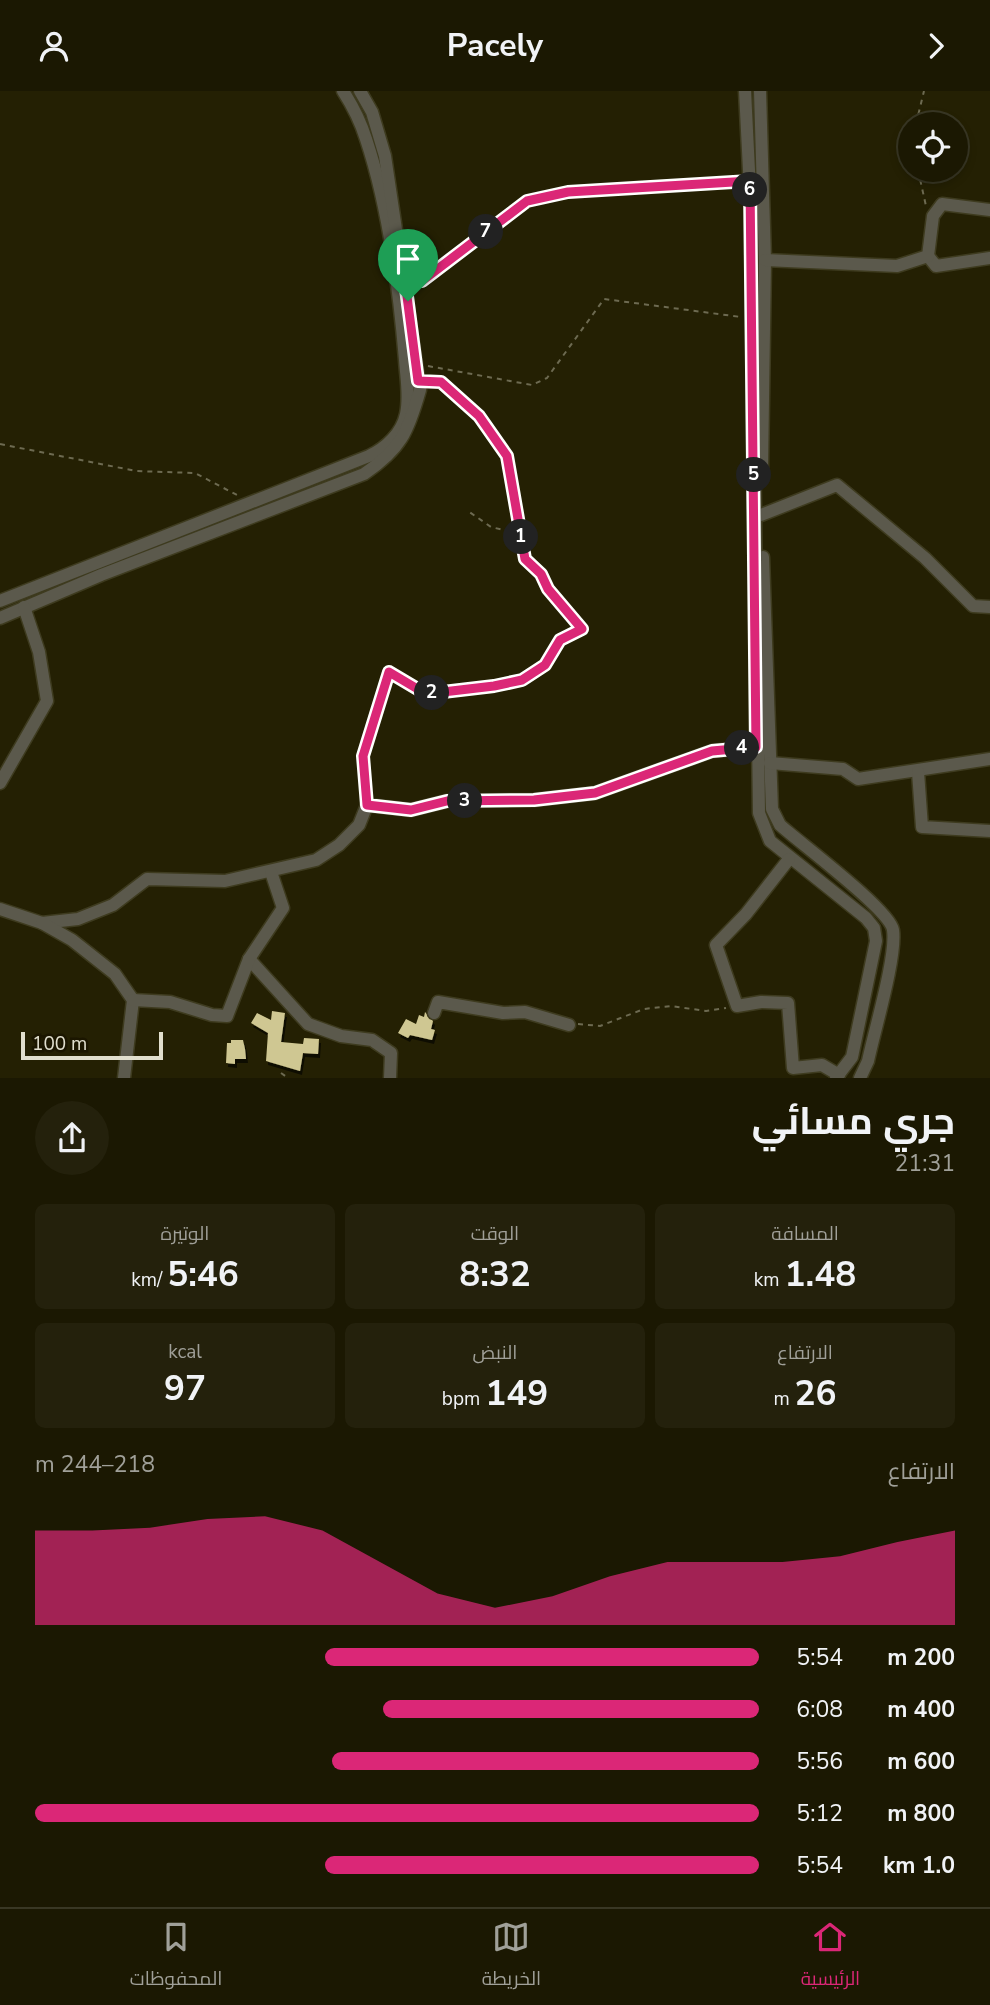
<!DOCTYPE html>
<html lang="ar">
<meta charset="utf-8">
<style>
:root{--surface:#1b1802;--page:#24210c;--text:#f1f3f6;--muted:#a0a099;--line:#393724;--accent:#db2777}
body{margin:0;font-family:"Nunito Sans",Cairo,sans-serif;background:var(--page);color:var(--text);direction:rtl;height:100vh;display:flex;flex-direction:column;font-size:26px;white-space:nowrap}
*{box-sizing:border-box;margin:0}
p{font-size:23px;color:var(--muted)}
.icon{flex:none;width:38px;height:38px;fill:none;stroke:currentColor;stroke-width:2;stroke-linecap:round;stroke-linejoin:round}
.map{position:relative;height:987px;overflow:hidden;direction:ltr}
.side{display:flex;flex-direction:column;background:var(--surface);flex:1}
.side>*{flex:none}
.fabs{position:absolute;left:898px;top:21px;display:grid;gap:14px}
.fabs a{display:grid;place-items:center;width:70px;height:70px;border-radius:50%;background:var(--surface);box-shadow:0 4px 10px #0003,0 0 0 2px var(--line);font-size:35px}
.scale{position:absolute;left:21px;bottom:18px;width:142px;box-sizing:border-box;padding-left:7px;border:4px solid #e1dfce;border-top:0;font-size:19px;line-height:24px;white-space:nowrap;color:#e1dfce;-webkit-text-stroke:5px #1b1600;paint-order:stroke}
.pin{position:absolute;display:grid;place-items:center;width:60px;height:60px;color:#fff;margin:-72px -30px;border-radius:50% 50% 50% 0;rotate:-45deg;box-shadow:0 0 7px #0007}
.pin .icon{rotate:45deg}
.km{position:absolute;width:35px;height:35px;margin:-18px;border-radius:50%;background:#222;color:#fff;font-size:19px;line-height:35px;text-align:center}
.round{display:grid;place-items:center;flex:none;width:74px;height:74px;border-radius:37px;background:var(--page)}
.summary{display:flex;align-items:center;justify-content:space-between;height:119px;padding:0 35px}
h1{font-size:38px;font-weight:700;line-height:52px}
.figures{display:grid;grid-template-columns:repeat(3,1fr);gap:10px;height:119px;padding:7px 35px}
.figures div{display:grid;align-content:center;border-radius:10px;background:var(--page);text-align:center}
.figures b{font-size:35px;font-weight:700}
.figures small{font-size:19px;font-weight:400}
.figures p{font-size:19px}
.chart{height:196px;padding:14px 35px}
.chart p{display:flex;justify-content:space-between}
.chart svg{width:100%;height:126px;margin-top:7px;fill:var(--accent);opacity:.7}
ul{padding:0 35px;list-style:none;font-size:23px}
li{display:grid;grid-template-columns:112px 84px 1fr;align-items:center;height:52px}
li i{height:18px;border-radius:9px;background:var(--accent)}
header{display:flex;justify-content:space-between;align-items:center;height:91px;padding:0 35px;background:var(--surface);font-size:32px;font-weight:700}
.tab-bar{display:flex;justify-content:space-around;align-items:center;height:98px;border-top:2px solid var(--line);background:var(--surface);font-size:19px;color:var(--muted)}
.tab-bar a{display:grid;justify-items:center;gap:4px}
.tab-bar .active{color:var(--accent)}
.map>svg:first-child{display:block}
.building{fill:#cfc792;filter:url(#shadow)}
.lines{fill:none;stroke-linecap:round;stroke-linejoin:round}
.minor-casing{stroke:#3e3b1f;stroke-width:15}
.path{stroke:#6d6a51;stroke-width:2;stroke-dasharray:5 5;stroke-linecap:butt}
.minor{stroke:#5b594c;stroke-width:12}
.route-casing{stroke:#fff;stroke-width:14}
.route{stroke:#db2777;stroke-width:9}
</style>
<header><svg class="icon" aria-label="forward" viewBox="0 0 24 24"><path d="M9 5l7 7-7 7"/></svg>Pacely<svg class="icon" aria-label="person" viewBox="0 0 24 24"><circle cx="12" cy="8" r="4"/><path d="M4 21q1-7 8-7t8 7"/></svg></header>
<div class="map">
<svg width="990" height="987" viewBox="0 0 990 987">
<defs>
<filter id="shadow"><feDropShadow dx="2" dy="4" stdDeviation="0" flood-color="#0009"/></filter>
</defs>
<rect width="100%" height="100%" fill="#242003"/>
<!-- building -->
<g class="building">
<path d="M272,920L285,922L281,951L303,953L304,947L319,948L318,963L303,962L300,980L266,970L268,942L251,932L257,922L271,929Z"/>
<path d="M425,921L433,930L431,938L435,939L432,949L410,944L408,947L398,942L406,928L416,933L419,924L424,926Z"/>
<path d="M231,949H243L245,958L246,968H235V973L226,972L227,952H231Z"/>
</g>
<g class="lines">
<!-- minor casing -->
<g class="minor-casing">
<g id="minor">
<path d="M745,0L751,119L759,722L770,750L866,827L874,837L876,850L852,966L836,987"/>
<path d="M760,0L765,169L762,378"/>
<path d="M928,165L936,175L990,167"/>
<path d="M765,169L897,175L928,165L933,125L942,113L990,119"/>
<path d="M761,424L837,394L925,467L973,515L990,516"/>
<path d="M763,466L772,718L780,734C800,752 890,819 893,839C897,865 874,941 868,970L860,987"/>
<path d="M0,510L369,365C386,357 402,342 406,323C410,305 406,286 405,269C399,197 389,117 366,48C361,32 352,14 343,0"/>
<path d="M0,527L101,484L364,383C401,358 408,341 420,299L385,65L372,21L360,0"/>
<path d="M770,672L843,678L858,688L990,668"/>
<path d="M918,681L922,736L990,740"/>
<path d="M0,692L47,610L39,561L24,516"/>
<path d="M789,768L746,823L716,854L737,915L761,911L788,912L793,977L822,974L839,984"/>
<path d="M0,818L42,832L78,828L113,814L147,788L225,790L316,769L339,754L359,734L367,714L411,719L447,710L534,709L595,702L712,660L756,656"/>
<path d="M42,832L72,849L115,883L133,909L124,987"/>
<path d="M249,868L308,933L341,945L372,949L391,962L390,987"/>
<path d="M133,909L170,911L212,924L227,925L249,868L283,817L271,781"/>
<path d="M434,922L438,911L503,922L525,921L569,934"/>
</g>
</g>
<!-- path -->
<g class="path">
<path d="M916,33L924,0"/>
<path d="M918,79L926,115"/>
<path d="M416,190H422L527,110L568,101L740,90"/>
<path d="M428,275L532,294L547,287L604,208L741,226"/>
<path d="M430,290L441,291L479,325L507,365L520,443L491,436L468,420"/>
<path d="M0,353L136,380L195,382L237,404"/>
<path d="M362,677L365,705"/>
<path d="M364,704C354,665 377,619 389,581L426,603L494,595L521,589L545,574L560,549L582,538L548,498L542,483L525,468L520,443"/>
<path d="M578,933L600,935L644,918L671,915L706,920L726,917"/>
<path d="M281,982L288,987"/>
</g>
<!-- minor -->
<use href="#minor" class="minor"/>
</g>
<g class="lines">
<!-- route casing -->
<g class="route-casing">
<path id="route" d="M750,90L756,656L712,660L595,702L534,709L447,710L411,719L367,714L363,665L389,581L426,603L494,595L522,589L545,574L560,549L582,538L548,498L541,483L525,468L507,365L479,325L441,291L418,290L405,190H422L527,110L568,101Z"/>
</g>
<!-- route -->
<use href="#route" class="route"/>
</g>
</svg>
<div class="fabs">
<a><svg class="icon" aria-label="locate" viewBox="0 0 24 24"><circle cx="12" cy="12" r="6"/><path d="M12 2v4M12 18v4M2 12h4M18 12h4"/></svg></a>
</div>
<div class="scale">100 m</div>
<div class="pin" style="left:408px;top:210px;background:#1e9e55"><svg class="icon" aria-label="arrive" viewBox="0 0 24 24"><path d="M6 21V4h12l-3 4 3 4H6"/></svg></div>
<b class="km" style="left:521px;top:446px">1</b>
<b class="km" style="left:432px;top:602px">2</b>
<b class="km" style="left:465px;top:710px">3</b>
<b class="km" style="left:742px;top:657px">4</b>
<b class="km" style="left:754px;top:384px">5</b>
<b class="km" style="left:750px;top:99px">6</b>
<b class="km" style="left:486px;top:141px">7</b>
</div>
<section class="side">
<div class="summary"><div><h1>جري مسائي</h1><p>21:31</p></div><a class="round"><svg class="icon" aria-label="share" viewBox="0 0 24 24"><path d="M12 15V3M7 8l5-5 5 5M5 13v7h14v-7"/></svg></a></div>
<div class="figures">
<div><p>المسافة</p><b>1.48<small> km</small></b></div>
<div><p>الوقت</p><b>8:32</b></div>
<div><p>الوتيرة</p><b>5:46<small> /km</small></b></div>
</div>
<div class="figures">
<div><p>الارتفاع</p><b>26<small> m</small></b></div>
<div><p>النبض</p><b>149<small> bpm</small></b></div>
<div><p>kcal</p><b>97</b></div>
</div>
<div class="chart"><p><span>الارتفاع</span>218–244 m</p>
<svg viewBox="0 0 160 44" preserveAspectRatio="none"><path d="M0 44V11L10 11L20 10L30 7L40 6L50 11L60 22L70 33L80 38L90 34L100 27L110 22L120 22L130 22L140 20L150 15L160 11V44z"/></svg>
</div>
<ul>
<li><b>200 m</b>5:54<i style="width:60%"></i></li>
<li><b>400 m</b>6:08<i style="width:52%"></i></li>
<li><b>600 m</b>5:56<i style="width:59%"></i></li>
<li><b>800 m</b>5:12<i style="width:100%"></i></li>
<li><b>1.0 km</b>5:54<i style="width:60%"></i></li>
</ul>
</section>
<nav class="tab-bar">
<a class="active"><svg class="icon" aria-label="home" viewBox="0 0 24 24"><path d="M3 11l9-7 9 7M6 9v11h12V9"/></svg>الرئيسية</a>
<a><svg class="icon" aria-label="map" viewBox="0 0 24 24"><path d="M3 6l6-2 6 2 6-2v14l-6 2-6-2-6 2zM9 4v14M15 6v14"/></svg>الخريطة</a>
<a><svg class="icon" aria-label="saved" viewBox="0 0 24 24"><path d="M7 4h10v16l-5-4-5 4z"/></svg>المحفوظات</a>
</nav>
